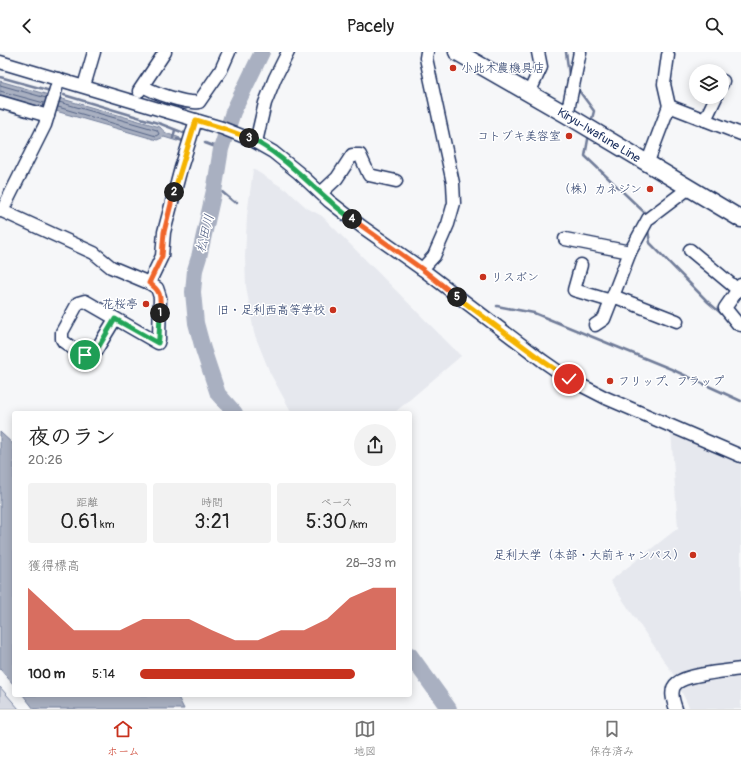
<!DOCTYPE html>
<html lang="ja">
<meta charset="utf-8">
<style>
:root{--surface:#fff;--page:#f2f2f2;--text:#222;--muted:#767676;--line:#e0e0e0;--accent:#c8321e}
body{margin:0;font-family:Pangolin,"Klee One",sans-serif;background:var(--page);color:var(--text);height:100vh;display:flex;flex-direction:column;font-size:15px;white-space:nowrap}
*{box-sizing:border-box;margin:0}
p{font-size:13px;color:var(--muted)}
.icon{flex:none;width:22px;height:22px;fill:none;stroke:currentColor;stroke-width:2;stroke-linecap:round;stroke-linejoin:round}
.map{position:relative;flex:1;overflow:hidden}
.panel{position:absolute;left:12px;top:359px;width:400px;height:286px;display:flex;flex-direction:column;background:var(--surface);border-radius:4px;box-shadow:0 2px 10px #0003}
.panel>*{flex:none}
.buttons{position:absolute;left:689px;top:12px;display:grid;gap:8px}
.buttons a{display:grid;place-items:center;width:40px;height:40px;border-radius:50%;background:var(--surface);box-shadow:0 2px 10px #0003;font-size:20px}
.pin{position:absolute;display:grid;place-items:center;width:34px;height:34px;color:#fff;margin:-17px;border:2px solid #fff;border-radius:50%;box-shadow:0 1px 4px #0007}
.km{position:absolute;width:20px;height:20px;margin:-10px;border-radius:50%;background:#222;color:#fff;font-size:11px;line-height:20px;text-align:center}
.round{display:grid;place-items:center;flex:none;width:42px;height:42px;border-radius:21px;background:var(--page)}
.head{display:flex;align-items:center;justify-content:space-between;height:68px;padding:0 16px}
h1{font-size:22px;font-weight:600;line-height:30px}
.figures{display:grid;grid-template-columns:repeat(3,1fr);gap:6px;height:68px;padding:4px 16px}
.figures div{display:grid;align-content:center;border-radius:4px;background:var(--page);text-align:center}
.figures b{font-size:20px;font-weight:600}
.figures small{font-size:11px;font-weight:400}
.figures p{font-size:11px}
.chart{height:112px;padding:8px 16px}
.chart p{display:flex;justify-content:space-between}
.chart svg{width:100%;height:72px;margin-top:4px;fill:var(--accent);opacity:.7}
ul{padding:0 16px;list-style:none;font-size:13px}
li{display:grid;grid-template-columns:64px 48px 1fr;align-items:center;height:30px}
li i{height:10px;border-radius:5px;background:var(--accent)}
header{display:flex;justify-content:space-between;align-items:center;height:52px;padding:0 16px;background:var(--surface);font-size:18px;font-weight:600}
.dock{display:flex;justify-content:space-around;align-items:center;height:56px;border-top:1px solid var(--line);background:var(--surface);font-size:11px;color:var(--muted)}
.dock a{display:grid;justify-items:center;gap:2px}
.dock .current{color:var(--accent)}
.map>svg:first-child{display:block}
.built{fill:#e6e8ee}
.green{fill:#d6d9e2;stroke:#7884a0}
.water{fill:#a9b0c1;stroke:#707c99}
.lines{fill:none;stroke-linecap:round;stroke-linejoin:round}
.shore{stroke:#546386;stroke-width:1}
.stream{stroke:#707c99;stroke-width:2.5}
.river{stroke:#a9b0c1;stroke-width:16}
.minor-casing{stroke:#1b2f5e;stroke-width:15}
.major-casing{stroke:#1b2f5e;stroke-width:19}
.minor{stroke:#fff;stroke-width:12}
.major{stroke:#fff;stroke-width:16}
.split-1-casing{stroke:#fff;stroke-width:8}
.split-2-casing{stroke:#fff;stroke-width:8}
.split-3-casing{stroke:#fff;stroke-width:8}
.split-4-casing{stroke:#fff;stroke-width:8}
.split-5-casing{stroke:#fff;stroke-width:8}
.split-6-casing{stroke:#fff;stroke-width:8}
.split-1{stroke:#22a559;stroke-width:5}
.split-2{stroke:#f0652b;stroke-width:5}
.split-3{stroke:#f5b400;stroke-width:5}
.split-4{stroke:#22a559;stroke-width:5}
.split-5{stroke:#f0652b;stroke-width:5}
.split-6{stroke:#f5b400;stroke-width:5}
.poi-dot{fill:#c8321e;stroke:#fff;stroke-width:1.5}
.labels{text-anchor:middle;stroke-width:3;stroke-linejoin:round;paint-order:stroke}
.poi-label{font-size:12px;fill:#1b2f5e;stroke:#fff;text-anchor:end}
.street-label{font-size:12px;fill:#1b2f5e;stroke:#fff}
.water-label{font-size:13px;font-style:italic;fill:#4d5c81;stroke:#fff}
</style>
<header><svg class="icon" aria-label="back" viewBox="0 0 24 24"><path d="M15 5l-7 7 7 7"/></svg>Pacely<svg class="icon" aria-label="search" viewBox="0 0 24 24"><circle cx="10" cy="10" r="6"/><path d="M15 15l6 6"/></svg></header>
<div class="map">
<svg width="741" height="657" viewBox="0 0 741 657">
<rect width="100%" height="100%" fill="#f6f7f9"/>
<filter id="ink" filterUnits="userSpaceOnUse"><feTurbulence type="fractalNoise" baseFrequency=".025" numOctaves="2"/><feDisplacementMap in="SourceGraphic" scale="8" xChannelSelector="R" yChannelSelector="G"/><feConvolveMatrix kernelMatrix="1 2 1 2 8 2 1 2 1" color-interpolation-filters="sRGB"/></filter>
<g filter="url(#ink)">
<!-- built -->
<g class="built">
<path d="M253,117L288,139L307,156L322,164L461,304L394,361H292L270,321L254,281L246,234L245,205L247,164Z"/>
<path d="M671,379L741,413V657H690L673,622L610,529L678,476Z"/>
</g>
<!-- green -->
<path class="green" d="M0,635L19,657H0Z"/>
<!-- water -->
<g class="water">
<path d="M0,29L160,75C167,84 171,82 180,86V88L177,89L164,85L157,88L0,43Z"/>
<path d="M0,380L14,393V633L0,617Z"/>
<path d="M23,643H177L184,657H34Z"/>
</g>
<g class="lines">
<!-- shore -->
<g class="shore">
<path d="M0,33L46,46"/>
<path d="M0,39L44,51"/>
<path d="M58,55L156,84L159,82L157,78L59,50"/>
</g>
<!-- stream -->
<g class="stream">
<path d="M566,0L569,23L570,25"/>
<path d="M0,25L47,38"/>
<path d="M577,36L594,59L591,71"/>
<path d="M64,43L161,72L184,81"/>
<path d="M589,82L585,104L644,160L645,165"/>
<path d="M173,86L175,78"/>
<path d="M177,87L183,89"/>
<path d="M205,91L221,97"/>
<path d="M215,134L234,150H237"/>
<path d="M648,178L650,191L708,250L722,262"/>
<path d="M497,254L534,261L671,317L741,349"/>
</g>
<!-- river -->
<g class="river">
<path d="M235,361L218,342L203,297L196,271L193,240L195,218L199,205L215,134L221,97L233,60L262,0"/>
<path d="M410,603L449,657"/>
</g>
<!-- minor casing -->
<g class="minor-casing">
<g id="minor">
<path d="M668,3L664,32L669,54"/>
<path d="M0,10L222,76L252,88L273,100L299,121L329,149L361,174L422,217L543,309L569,327L606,346L741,404"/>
<path d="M722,32L723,29"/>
<path d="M84,34L94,0"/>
<path d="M143,34C154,41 187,52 199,50L221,18L229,0"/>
<path d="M139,39L165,0"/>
<path d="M529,41L541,15L538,0"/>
<path d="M0,50L48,64"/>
<path d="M567,63L580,0"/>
<path d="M705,68L716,45"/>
<path d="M256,90L265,51L275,26L288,0"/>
<path d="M647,112L669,54L741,82"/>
<path d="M321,141L337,126L352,103H360L369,123L396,129"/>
<path d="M0,158L94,201L111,215L149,231L157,236L160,245L159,287L158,291L85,249L78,251L62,280V287L64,290C72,295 83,306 92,305L115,267"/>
<path d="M2,159L45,73L59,27"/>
<path d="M565,187L630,200"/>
<path d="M690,198L738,238"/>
<path d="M581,213L574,238L611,249"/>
<path d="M422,217L434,204L448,172L454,151L453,131L426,6L427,0"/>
<path d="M149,231L162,204L164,180L181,116L196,68"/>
<path d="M741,233L725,256L738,272L741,273"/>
<path d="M677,269L613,244L630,200L648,167L689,136"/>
<path d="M595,273L604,267L613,244"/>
<path d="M676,657C673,649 669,637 677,631C687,622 727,619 741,617"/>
</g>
</g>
<!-- major casing -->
<g class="major-casing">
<path id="major" d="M457,0L567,63L741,167"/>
</g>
<!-- minor -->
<use href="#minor" class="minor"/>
<!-- major -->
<use href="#major" class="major"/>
</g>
</g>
<g class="lines" filter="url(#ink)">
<!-- split-1 casing -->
<g class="split-1-casing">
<path id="split-1" d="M85,303L89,306L92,305L95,301L115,267L158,291L159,286L160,261"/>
</g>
<!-- split-2 casing -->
<g class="split-2-casing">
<path id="split-2" d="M160,261C160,247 163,240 149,231L162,204L164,180L174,140"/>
</g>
<!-- split-3 casing -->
<g class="split-3-casing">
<path id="split-3" d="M174,140L196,68L222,76L249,86"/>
</g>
<!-- split-4 casing -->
<g class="split-4-casing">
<path id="split-4" d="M249,86C281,101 304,127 330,149C337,156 344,161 352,167"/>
</g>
<!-- split-5 casing -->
<g class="split-5-casing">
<path id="split-5" d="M352,167L422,217L457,245"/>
</g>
<!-- split-6 casing -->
<g class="split-6-casing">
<path id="split-6" d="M457,245L543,309L569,327"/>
</g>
<!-- split-1 -->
<use href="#split-1" class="split-1"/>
<!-- split-2 -->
<use href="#split-2" class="split-2"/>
<!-- split-3 -->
<use href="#split-3" class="split-3"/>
<!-- split-4 -->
<use href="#split-4" class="split-4"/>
<!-- split-5 -->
<use href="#split-5" class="split-5"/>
<!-- split-6 -->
<use href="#split-6" class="split-6"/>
</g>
<!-- markers -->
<g class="poi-dot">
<circle cx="453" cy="16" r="4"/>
<circle cx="569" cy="84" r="4"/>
<circle cx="650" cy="137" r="4"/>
<circle cx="483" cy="225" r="4"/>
<circle cx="146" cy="252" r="4"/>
<circle cx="333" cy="258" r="4"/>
<circle cx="610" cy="329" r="4"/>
<circle cx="693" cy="503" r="4"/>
</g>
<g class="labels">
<!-- poi labels -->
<g class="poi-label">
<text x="461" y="20" text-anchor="start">小此木農機具店</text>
<text x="561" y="88">コトブキ美容室</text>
<text x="642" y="141">（株）カネジン</text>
<text x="491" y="229" text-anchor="start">リスボン</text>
<text x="138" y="256">花桜亭</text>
<text x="325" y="262">旧・足利西高等学校</text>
<text x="618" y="333" text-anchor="start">フリップ、フラップ</text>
<text x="685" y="507">足利大学（本部・大前キャンパス）</text>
</g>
<!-- street labels -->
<g class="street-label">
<text transform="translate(599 83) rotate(31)" y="4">Kiryu-Iwafune Line</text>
</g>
<!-- water labels -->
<g class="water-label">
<text transform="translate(204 181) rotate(-76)" y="5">松田川</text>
</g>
</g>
</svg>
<div class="buttons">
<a><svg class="icon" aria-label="layers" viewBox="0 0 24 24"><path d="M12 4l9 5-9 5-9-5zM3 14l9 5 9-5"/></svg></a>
</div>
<div class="pin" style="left:85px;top:303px;background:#1e9e55"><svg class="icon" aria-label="arrive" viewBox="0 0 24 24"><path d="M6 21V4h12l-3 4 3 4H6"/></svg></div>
<div class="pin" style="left:569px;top:327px;background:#d93025"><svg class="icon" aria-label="check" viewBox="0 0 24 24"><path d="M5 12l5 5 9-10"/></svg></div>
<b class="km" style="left:160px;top:261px">1</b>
<b class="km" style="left:174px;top:140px">2</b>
<b class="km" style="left:249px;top:86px">3</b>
<b class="km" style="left:352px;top:167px">4</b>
<b class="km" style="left:457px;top:245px">5</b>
<section class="panel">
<div class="head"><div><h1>夜のラン</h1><p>20:26</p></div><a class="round"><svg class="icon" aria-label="share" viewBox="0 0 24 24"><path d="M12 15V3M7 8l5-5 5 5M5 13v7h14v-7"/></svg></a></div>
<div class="figures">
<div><p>距離</p><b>0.61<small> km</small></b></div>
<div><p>時間</p><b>3:21</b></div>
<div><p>ペース</p><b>5:30<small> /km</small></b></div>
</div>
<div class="chart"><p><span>獲得標高</span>28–33 m</p>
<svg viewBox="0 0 160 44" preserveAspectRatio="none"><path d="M0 44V6L10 19L20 32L30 32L40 32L50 25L60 25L70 25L80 32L90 38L100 38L110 32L120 32L130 25L140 12L150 6L160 6V44z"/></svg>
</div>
<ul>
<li><b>100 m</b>5:14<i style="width:84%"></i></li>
</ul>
</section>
</div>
<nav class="dock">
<a class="current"><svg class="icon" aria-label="home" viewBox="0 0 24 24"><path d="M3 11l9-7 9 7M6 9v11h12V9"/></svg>ホーム</a>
<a><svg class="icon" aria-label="map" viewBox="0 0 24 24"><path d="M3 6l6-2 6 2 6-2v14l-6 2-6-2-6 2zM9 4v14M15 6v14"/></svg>地図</a>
<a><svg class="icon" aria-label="saved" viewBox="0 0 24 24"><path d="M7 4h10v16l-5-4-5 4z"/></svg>保存済み</a>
</nav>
